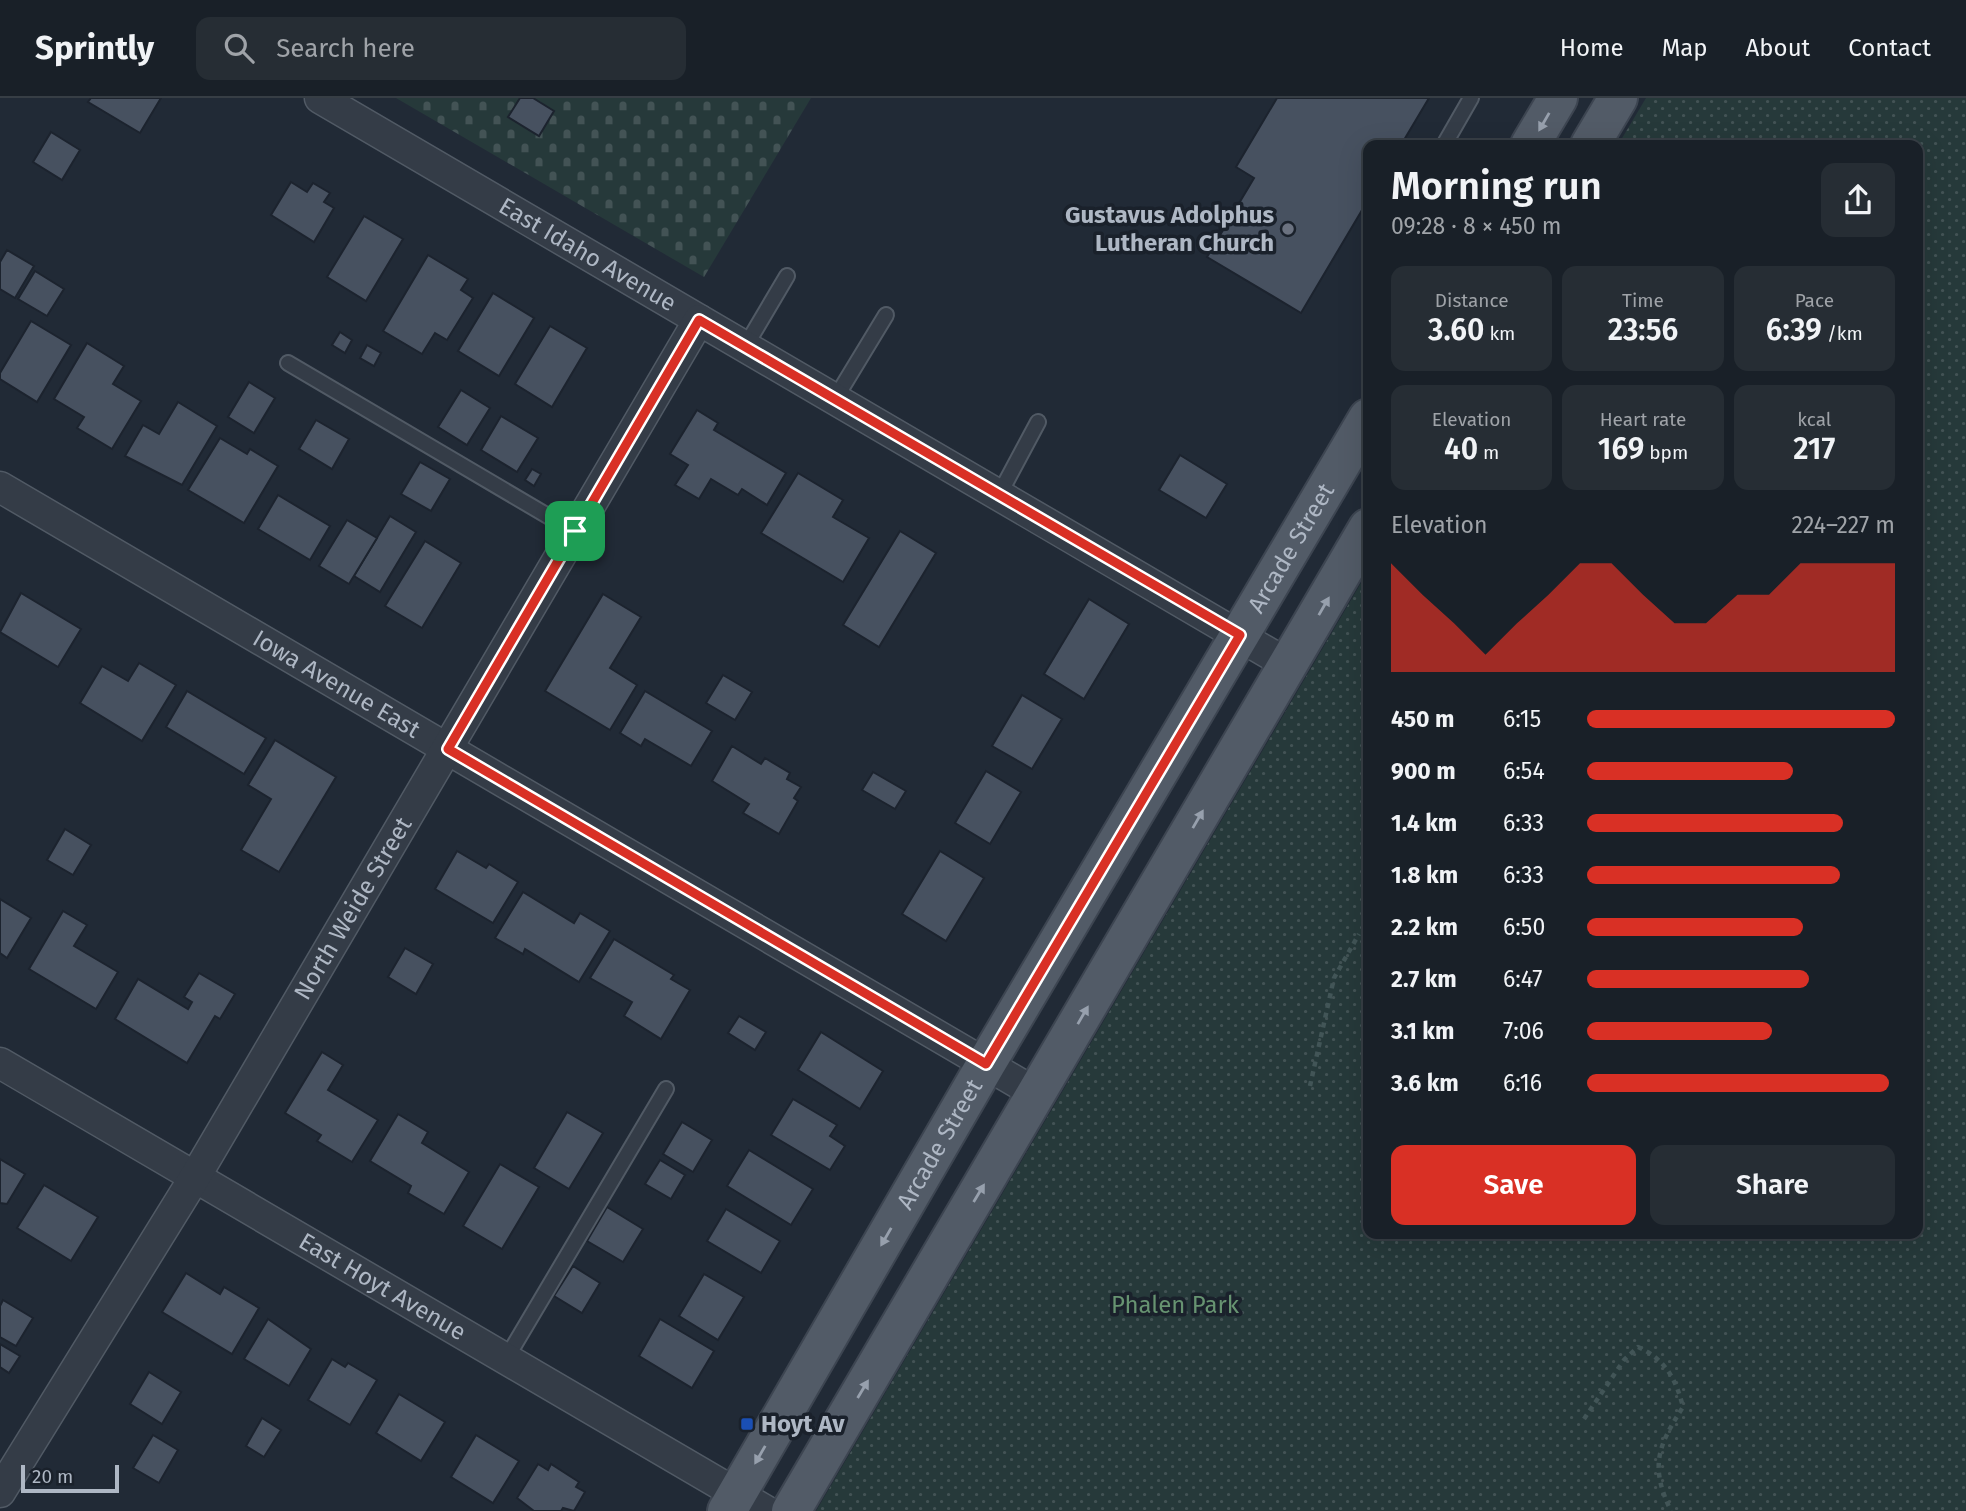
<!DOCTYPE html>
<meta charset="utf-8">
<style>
:root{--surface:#192028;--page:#262d34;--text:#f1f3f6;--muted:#9fa3a8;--line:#373e45;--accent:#d93025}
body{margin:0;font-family:"Fira Sans",sans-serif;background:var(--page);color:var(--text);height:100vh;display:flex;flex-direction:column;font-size:26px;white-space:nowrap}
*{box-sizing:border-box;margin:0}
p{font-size:23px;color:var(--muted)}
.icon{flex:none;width:38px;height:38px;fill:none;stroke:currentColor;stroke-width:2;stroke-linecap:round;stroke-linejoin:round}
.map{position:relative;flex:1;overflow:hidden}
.details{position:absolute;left:1363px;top:42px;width:560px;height:1099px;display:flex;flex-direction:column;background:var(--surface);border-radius:14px;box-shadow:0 7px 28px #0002,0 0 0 2px var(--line)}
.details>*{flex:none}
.scale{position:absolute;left:21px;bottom:18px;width:98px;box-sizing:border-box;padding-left:7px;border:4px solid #aeb7c4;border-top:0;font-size:19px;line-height:24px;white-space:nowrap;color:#aeb7c4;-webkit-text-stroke:5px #1a212b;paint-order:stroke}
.pin{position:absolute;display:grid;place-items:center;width:60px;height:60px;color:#fff;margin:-30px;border-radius:14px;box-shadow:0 4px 10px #0006}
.round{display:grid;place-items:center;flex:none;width:74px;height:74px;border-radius:14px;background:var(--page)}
.headline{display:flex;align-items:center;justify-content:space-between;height:119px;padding:0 28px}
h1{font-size:38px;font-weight:600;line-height:52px}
.stats{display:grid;grid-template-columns:repeat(3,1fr);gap:10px;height:119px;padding:7px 28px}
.stats div{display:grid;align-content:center;border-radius:14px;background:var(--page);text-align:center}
.stats b{font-size:30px;font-weight:600}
.stats small{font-size:19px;font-weight:400}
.stats p{font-size:19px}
.chart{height:196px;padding:14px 28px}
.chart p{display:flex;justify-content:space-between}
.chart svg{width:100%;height:126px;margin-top:7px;fill:var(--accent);opacity:.7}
.button{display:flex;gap:14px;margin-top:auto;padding:14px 28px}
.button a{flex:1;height:80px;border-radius:14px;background:var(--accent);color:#fff;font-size:28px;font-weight:600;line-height:80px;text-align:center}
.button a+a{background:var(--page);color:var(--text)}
ul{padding:0 28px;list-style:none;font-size:23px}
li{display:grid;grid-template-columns:112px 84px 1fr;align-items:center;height:52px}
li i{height:18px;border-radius:9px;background:var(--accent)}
header{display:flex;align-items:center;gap:42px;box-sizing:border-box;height:98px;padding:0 35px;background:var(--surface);border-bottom:2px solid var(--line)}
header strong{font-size:33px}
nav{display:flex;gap:38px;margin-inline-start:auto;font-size:24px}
.search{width:490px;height:63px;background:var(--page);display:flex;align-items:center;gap:18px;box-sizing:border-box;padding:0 24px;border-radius:14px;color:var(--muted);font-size:26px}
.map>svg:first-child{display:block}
.cemetery{fill:url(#cemetery-stones)}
.park{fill:url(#park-dots)}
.building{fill:#475160;stroke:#1c232e;stroke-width:2}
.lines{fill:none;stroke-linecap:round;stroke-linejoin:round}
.lane-casing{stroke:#515a65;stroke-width:18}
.street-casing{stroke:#515a65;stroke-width:33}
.primary-casing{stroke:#3d4551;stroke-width:42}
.path{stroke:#425557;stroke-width:4.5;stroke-dasharray:5 5;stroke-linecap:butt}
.lane{stroke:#343c47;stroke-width:14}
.street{stroke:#343c47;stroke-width:30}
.primary{stroke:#525b67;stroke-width:38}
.oneway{fill:#97a0ad}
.route-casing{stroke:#fff;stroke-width:14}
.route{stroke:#d93025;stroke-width:9}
.worship-dot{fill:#6b7280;stroke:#1a212b;stroke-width:2.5}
.transit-dot{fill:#1a4fb4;stroke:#1a212b;stroke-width:2.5}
.labels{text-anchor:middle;stroke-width:7;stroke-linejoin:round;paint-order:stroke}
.poi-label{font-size:24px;font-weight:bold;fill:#aeb7c4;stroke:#1a212b;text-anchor:end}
.street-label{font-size:24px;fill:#aeb7c4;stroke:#1a212b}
.park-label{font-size:24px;fill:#679371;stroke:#1a212b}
</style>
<header>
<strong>Sprintly</strong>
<div class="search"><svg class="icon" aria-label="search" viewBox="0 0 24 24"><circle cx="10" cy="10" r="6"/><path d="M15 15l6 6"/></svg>Search here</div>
<nav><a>Home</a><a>Map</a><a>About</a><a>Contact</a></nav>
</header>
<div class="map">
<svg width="1966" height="1413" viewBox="0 0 1966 1413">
<defs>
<pattern id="cemetery-stones" width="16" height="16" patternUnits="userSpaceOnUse" patternTransform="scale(1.75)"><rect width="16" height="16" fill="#26393a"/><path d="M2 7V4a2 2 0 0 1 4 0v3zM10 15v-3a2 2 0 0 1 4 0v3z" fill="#435355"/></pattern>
<pattern id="park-dots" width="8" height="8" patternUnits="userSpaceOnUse" patternTransform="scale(1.75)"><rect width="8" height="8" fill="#26393a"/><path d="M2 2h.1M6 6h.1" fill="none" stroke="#435355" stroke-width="1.8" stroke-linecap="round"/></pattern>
</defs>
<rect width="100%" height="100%" fill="#212a36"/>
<!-- cemetery -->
<path class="cemetery" d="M396,0H811L704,179Z"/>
<!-- park -->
<path class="park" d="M1646,0H1966V1413H816L1368,473V1136H1918V47H1618Z"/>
<!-- building -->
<g class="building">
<path d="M91,0H161L140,35L88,4Z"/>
<path d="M520,0H533L554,13L539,38L508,19Z"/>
<path d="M1277,0H1429L1401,47H1368V102L1301,215L1207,159L1254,80L1236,69Z"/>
<path d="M51,34L80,52L62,82L33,64Z"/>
<path d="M291,84L307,94L313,85L330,95L324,104L334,110L314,144L271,117Z"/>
<path d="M364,118L403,141L366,203L327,179Z"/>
<path d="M7,152L34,168L15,200L0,191V164Z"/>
<path d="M428,157L468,181L461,192L473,200L447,242L435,235L422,256L383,233Z"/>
<path d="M35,173L64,191L47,218L18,201Z"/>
<path d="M493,195L534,220L499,278L458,253Z"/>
<path d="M31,223L71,247L37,304L0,281V275Z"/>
<path d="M550,228L587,250L552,309L515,286Z"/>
<path d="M340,234L352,242L345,255L332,247Z"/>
<path d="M87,245L124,268L113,286L141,303L112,351L77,330L84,319L54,301Z"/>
<path d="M367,247L381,255L374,268L360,260Z"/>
<path d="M249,284L275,300L254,335L228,319Z"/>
<path d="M461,292L490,310L467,347L438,329Z"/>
<path d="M178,304L217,328L182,387L125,358L143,327L159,336Z"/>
<path d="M697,312L718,325L714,332L786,375L767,407L742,391L738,397L711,381L699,401L675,387L688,367L670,356Z"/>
<path d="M501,318L538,340L517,374L481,352Z"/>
<path d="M316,322L349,341L332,371L299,351Z"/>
<path d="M220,340L247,356L250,351L278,368L244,425L188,392Z"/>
<path d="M1180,357L1227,386L1206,420L1159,392Z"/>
<path d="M420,364L450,381L431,413L401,396Z"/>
<path d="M532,371L541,376L534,388L525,382Z"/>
<path d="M798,375L843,402L833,419L869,440L843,484L761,435Z"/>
<path d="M278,397L330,428L310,462L258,431Z"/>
<path d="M390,418L416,434L380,494L354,478Z"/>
<path d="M347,422L377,440L349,486L319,468Z"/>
<path d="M900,433L936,455L879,549L843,527Z"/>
<path d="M425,443L461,465L422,530L385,508Z"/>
<path d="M21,495L81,531L58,569L0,534Z"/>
<path d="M603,496L641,519L610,570L637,587L610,632L545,593Z"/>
<path d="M1089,501L1129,526L1084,601L1044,576Z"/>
<path d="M139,565L176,587L142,643L80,605L102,568L128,583Z"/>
<path d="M723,577L752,594L735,622L706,605Z"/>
<path d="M187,593L266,640L244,676L166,629Z"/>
<path d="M645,593L712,633L691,668L645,641L641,648L620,635Z"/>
<path d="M1022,597L1062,621L1032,671L992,648Z"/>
<path d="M275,642L336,679L279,774L241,752L271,701L248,687Z"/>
<path d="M732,648L761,666L765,660L790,675L787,681L801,689L794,700L798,703L779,736L743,715L749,706L712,683Z"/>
<path d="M986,673L1021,694L990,746L955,725Z"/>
<path d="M873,674L906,693L895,711L862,692Z"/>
<path d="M65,731L91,747L73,777L47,762Z"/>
<path d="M457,753L486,770L489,766L518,784L493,825L435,791Z"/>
<path d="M940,753L984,780L946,843L902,816Z"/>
<path d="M523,794L574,825L580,815L610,833L579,884L525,851L523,856L495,840Z"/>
<path d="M0,801L31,820L7,860L0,855Z"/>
<path d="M63,813L87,827L74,848L118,874L96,911L29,871Z"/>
<path d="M614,841L674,877L671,881L690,892L661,941L624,918L632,904L590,880Z"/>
<path d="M405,850L433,866L416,896L388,879Z"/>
<path d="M199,875L235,896L220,921L215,918L187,965L115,921L138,881L188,911L192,904L184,899Z"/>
<path d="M739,918L766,934L755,952L728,935Z"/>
<path d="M821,934L883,973L860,1011L798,972Z"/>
<path d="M322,954L343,967L328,992L378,1022L352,1064L317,1043L321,1037L285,1015Z"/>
<path d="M793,1001L837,1027L830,1038L845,1048L830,1072L771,1037Z"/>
<path d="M567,1014L603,1035L569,1091L534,1070Z"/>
<path d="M398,1016L428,1034L422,1045L469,1074L444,1116L408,1095L411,1088L370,1063Z"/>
<path d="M682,1024L712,1042L693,1074L663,1056Z"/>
<path d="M749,1052L813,1091L791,1127L727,1088Z"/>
<path d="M0,1061L25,1076L7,1106L0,1105Z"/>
<path d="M660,1062L685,1077L671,1101L645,1086Z"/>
<path d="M500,1066L539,1089L502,1151L463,1128Z"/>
<path d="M44,1087L98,1119L71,1163L17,1130Z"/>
<path d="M607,1109L643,1131L623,1164L587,1143Z"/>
<path d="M726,1111L780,1143L761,1175L707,1143Z"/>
<path d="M573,1168L600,1185L582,1215L554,1198Z"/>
<path d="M186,1175L220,1196L224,1189L259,1210L232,1256L162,1214Z"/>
<path d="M704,1176L744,1199L718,1242L679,1218Z"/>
<path d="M3,1202L33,1220L16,1248L0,1239V1208Z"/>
<path d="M268,1221L311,1251L289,1288L244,1261Z"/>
<path d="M660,1221L714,1253L692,1290L639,1258Z"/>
<path d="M0,1246L20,1258L9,1275L0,1269Z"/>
<path d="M332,1261L345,1269L348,1265L377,1282L350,1327L308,1302Z"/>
<path d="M149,1274L181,1294L162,1326L130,1306Z"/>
<path d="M399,1296L445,1324L421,1363L376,1335Z"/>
<path d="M262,1320L281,1332L264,1359L246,1348Z"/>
<path d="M153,1337L178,1352L159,1385L133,1370Z"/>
<path d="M476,1337L519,1363L493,1405L451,1379Z"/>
<path d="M538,1366L548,1372L551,1366L579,1384L576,1389L585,1394L574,1413L563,1410L561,1413H534L517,1400Z"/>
</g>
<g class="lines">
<!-- lane casing -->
<g class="lane-casing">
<g id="lane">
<path d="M1444,47L1471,0"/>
<path d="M745,249L787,178"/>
<path d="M288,265L575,434"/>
<path d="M835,301L886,217"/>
<path d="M999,397L1038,324"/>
<path d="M506,1261L666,991"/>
</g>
</g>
<!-- street casing -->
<g class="street-casing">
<g id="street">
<path id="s1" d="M320,0L1289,567"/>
<path id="s2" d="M0,389L1037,996"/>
<path id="s3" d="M0,965L766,1413"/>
<path id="s4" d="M0,1394L195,1079L699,222"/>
</g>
</g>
<!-- primary casing -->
<g class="primary-casing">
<g id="primary">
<path d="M1530,47L1558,0"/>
<path d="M1590,47L1618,0"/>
<path id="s5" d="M727,1413L986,966L1368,320"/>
<path d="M791,1413L1368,430"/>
</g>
</g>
<!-- path -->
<g class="path">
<path d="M1310,988L1334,880L1359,836"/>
<path d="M1584,1321L1624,1262L1638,1249C1665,1261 1676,1281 1683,1309C1657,1349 1650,1369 1671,1413"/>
</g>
<!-- lane -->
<use href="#lane" class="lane"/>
<!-- street -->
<use href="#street" class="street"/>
<!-- primary -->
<use href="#primary" class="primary"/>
</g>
<!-- one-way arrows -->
<defs><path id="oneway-solid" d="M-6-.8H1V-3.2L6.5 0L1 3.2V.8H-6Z" transform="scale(1.75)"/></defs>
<g class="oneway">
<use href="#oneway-solid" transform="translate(1544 24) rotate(120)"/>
<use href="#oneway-solid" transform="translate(1324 508) rotate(-60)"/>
<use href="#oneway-solid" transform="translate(1198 721) rotate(-60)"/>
<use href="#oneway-solid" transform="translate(1083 917) rotate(-60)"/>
<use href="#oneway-solid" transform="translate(979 1095) rotate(-59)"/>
<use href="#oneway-solid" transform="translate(886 1139) rotate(120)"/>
<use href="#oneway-solid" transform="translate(863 1291) rotate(-59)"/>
<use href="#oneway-solid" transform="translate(760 1357) rotate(120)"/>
</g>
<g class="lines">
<!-- route casing -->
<g class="route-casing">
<path id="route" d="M699,222L1240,537L986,966L448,651Z"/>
</g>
<!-- route -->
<use href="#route" class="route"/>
</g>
<!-- markers -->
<circle class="worship-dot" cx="1288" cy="131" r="7"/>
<rect class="transit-dot" x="740" y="1319" width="14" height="14" rx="3.5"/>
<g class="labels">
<!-- poi labels -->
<g class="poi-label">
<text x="1274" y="125">Gustavus Adolphus<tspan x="1274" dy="28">Lutheran Church</tspan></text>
<text x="761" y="1334" text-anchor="start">Hoyt Av</text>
</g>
<!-- street labels -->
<g class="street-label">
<text dy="8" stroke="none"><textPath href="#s1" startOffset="310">East Idaho Avenue</textPath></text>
<text dy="8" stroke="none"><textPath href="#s5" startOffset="1116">Arcade Street</textPath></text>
<text dy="8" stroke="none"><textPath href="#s2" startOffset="390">Iowa Avenue East</textPath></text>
<text dy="8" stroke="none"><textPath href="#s4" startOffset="682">North Weide Street</textPath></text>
<text dy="8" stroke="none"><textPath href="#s5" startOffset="424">Arcade Street</textPath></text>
<text dy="8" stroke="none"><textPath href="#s3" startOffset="443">East Hoyt Avenue</textPath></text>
</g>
<!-- park labels -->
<g class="park-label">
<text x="1175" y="1215">Phalen Park</text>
</g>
</g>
</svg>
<div class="scale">20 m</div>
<div class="pin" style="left:575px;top:433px;background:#1e9e55"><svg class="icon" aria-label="arrive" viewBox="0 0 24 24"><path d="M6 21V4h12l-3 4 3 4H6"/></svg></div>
<section class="details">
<div class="headline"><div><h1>Morning run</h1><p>09:28 · 8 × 450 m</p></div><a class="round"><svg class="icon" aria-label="share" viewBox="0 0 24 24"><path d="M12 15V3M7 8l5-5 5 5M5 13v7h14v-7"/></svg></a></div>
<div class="stats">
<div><p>Distance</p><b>3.60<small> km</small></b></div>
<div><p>Time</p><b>23:56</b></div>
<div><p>Pace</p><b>6:39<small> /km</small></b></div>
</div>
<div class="stats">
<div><p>Elevation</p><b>40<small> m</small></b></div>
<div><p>Heart rate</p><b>169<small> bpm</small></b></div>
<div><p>kcal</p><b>217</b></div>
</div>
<div class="chart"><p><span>Elevation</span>224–227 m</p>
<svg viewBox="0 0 160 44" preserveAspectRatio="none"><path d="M0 44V6L10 17L20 27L30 38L40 27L50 17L60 6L70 6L80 17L90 27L100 27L110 17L120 17L130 6L140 6L150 6L160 6V44z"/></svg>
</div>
<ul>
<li><b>450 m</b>6:15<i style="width:100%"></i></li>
<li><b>900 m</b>6:54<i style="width:67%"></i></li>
<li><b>1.4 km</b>6:33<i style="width:83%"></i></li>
<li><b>1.8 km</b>6:33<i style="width:82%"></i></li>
<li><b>2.2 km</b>6:50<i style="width:70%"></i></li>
<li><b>2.7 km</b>6:47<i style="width:72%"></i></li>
<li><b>3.1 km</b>7:06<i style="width:60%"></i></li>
<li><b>3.6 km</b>6:16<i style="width:98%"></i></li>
</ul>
<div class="button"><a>Save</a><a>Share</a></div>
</section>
</div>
